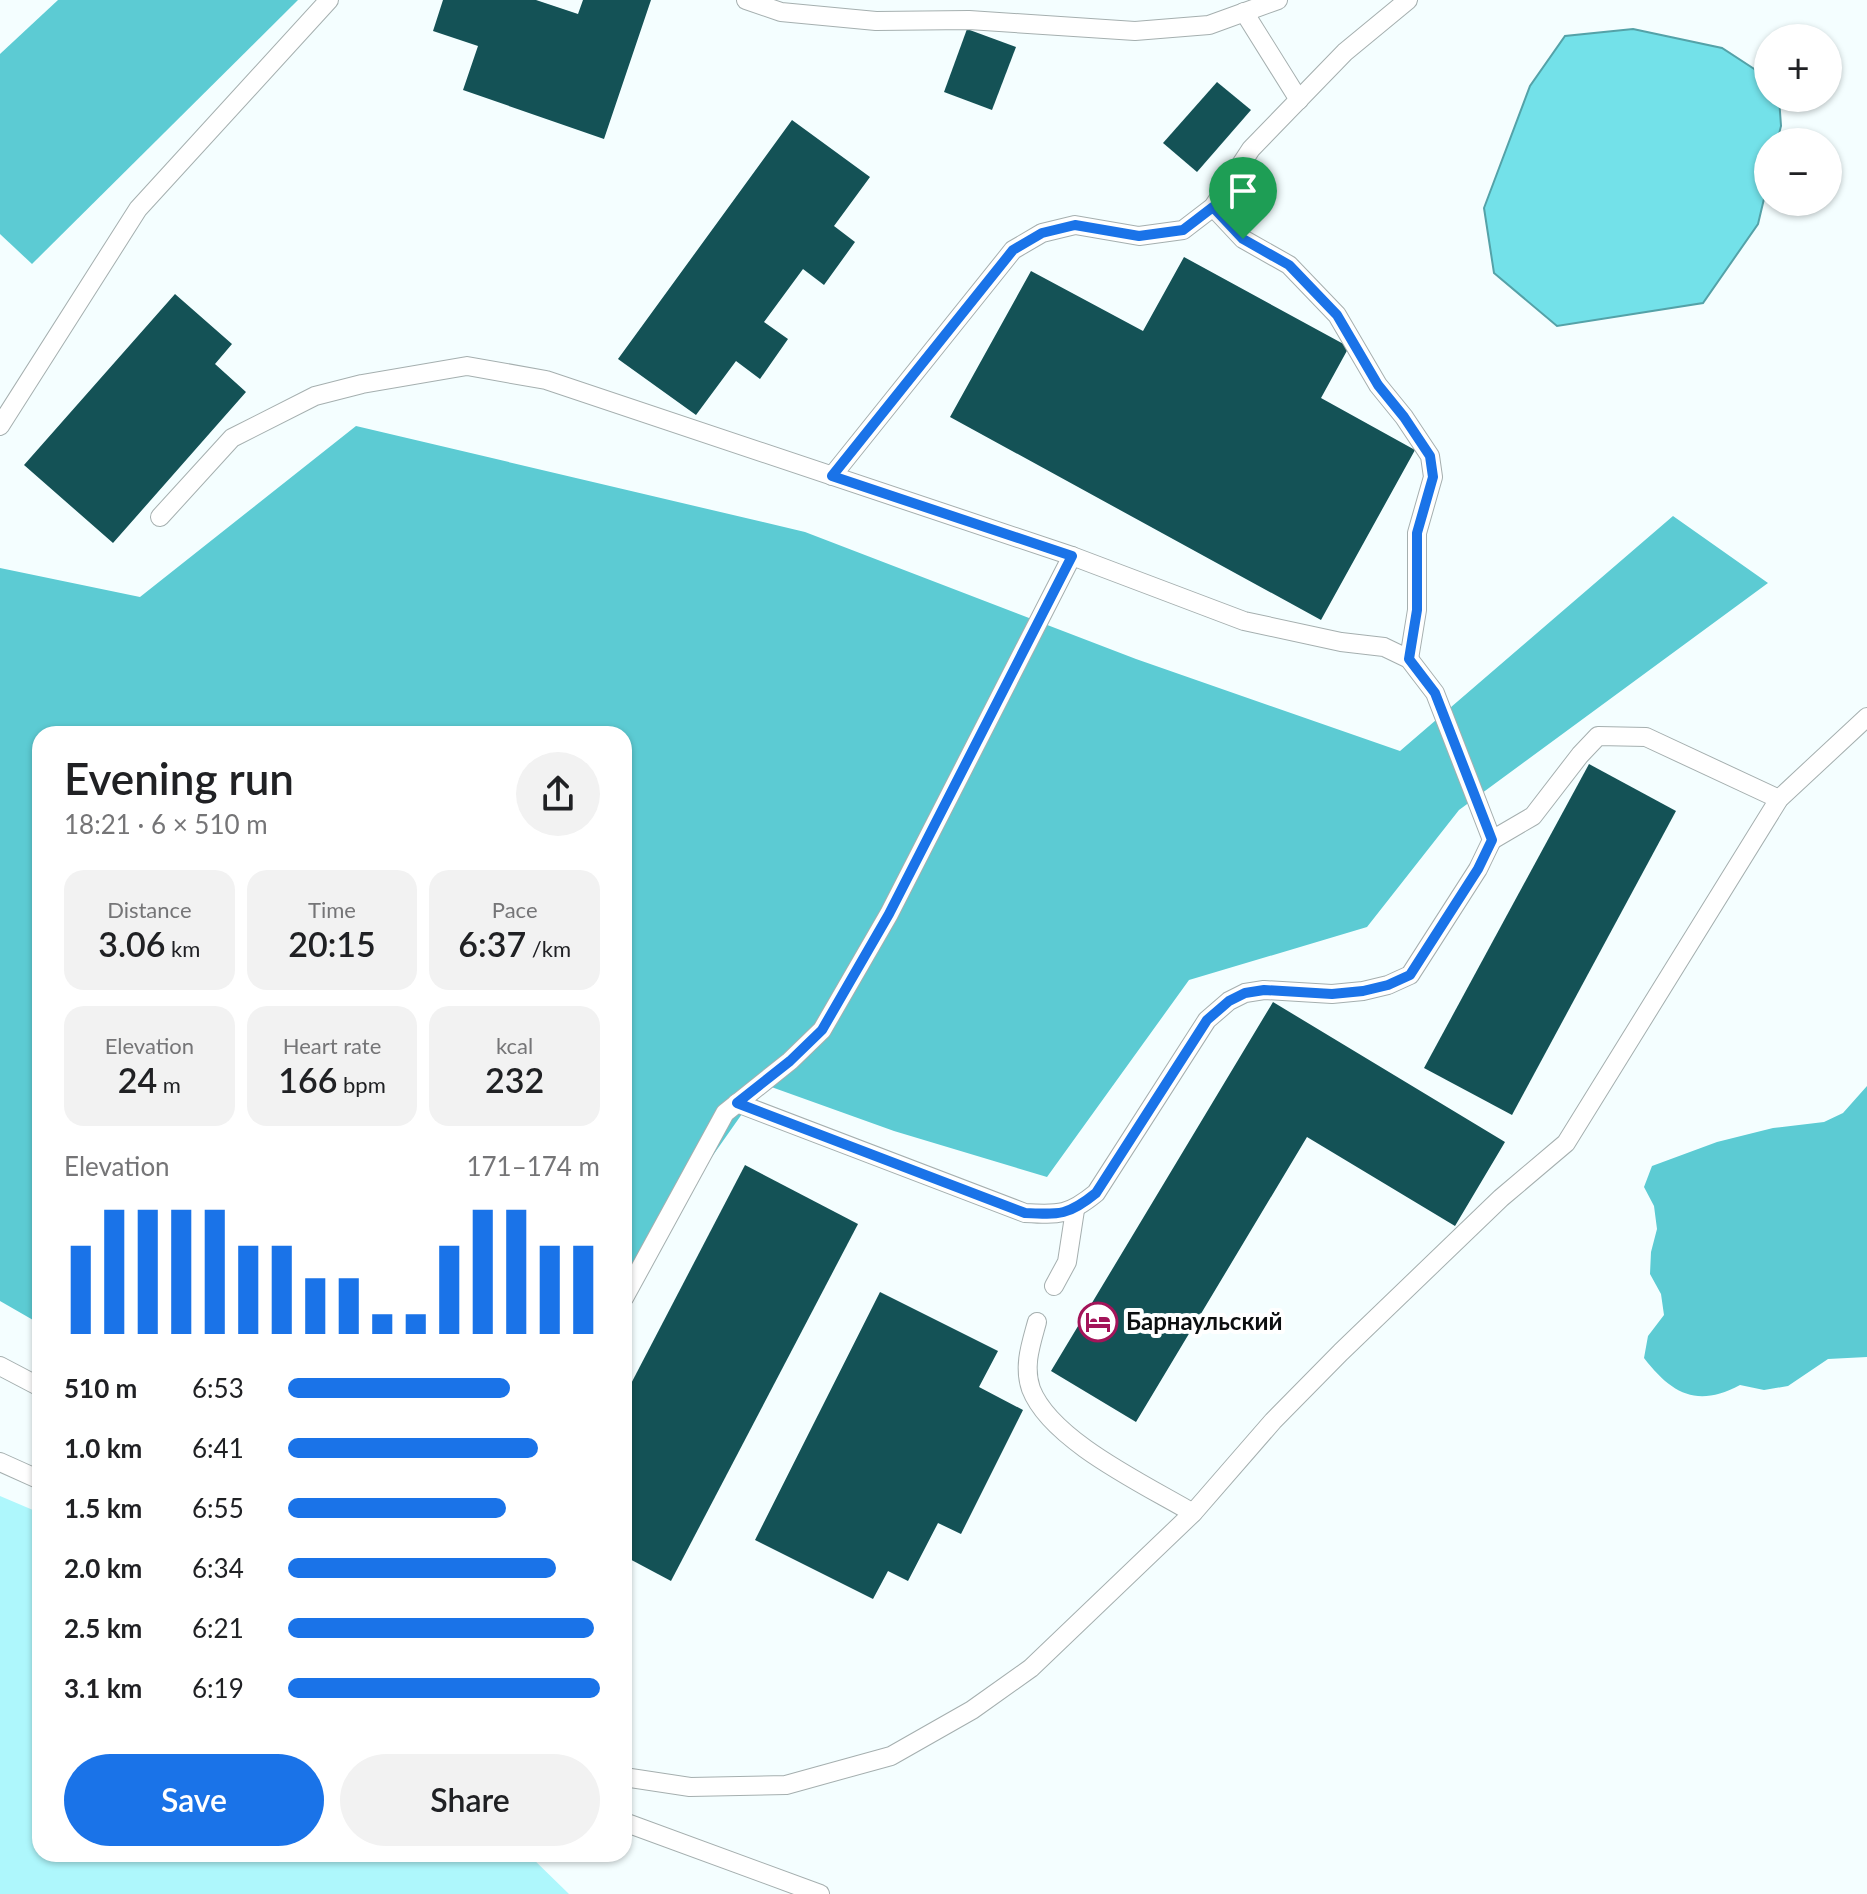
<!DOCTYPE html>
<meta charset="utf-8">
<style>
:root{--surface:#fff;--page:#f2f2f2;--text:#202124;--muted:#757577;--accent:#1a73e8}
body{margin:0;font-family:Lato,sans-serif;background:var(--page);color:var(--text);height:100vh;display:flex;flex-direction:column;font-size:30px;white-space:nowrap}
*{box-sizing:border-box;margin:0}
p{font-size:26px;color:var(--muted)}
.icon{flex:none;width:44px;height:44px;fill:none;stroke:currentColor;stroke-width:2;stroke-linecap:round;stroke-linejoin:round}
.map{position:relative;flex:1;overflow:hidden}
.panel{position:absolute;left:32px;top:726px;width:600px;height:1136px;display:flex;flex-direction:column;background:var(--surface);border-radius:24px;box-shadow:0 2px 6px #0004}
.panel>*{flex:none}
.controls{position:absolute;left:1754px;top:24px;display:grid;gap:16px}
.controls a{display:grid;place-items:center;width:88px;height:88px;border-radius:50%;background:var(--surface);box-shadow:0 2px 6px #0004;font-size:40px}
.pin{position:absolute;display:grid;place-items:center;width:68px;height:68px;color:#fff;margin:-82px -34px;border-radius:50% 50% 50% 0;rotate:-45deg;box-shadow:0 0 8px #0007}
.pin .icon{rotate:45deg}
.round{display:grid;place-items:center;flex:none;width:84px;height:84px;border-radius:42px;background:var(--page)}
.summary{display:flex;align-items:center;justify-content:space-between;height:136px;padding:0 32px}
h1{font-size:44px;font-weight:600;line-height:60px}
.figures{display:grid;grid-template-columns:repeat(3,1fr);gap:12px;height:136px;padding:8px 32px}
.figures div{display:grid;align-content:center;border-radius:20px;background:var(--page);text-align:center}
.figures b{font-size:34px;font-weight:600}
.figures small{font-size:22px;font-weight:400}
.figures p{font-size:22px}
.chart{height:224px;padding:16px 32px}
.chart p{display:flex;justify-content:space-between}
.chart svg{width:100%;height:144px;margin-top:8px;stroke:var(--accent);stroke-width:6}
.primary-button{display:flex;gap:16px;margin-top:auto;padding:16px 32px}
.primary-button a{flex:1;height:92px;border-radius:48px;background:var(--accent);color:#fff;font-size:32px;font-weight:600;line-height:92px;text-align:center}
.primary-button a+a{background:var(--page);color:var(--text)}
ul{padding:0 32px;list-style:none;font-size:26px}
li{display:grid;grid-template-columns:128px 96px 1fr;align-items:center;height:60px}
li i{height:20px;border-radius:10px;background:var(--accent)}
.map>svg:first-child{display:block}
.green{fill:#aef7fc}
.forest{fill:#5ccbd3}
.water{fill:#73e1e9;stroke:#54a2a8;stroke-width:2}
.building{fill:#145256}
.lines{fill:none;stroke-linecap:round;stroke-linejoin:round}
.service-casing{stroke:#a5afaf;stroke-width:20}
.service{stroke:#fff;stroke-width:18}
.route-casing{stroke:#fff;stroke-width:16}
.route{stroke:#1a73e8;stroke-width:10}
.labels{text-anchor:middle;stroke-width:8;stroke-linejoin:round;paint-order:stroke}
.poi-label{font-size:24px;font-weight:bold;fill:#0c0f10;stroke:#fff;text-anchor:start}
</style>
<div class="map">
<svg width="1867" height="1894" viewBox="0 0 1867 1894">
<rect width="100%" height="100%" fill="#f4feff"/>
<!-- green -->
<path class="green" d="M0,1496L40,1513V1854H528L569,1894H0Z"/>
<!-- forest -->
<g class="forest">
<path d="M58,0H298L32,264L0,234V54Z"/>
<path d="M356,426L805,532L1136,659L1400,751L1673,516L1768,583L1459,810L1367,927L1189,980L1047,1177L894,1131L763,1084L624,1282V734H40V1324L0,1301V568L140,597Z"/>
<path d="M1867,1086V1357L1828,1359L1788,1386L1764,1390L1740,1385C1697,1408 1672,1394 1644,1358L1648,1336L1664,1315L1661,1294L1650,1274L1651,1252L1657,1229L1654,1206L1644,1187L1652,1166L1717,1142L1773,1128L1824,1122L1843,1113Z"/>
</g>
<!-- water -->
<path class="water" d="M1633,29L1722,48L1768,78V98H1779L1781,126L1777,142H1768V182L1758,224L1703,303L1557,326L1494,273L1484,208L1530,86L1565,36Z"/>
<!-- building -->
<g class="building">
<path d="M443,0H536L578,14L583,0H651L604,139L463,90L478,46L433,31Z"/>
<path d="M967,29L1016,47L992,110L944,92Z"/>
<path d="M1217,82L1251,110L1197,172L1163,143Z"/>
<path d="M792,120L870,177L834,226L855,242L824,285L803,269L764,322L788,339L760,379L736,361L696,415L618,359Z"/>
<path d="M1184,257L1349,347L1321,398L1415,450L1321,620L950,417L1031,271L1143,331Z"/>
<path d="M175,294L232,344L215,364L246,392L113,543L24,465Z"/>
<path d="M1589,764L1676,811L1512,1115L1424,1068Z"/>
<path d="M1273,1002L1505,1142L1455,1226L1307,1137L1136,1422L1051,1371Z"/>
<path d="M745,1165L858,1224L671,1581L624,1556V1397Z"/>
<path d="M880,1292L998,1351L979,1387L1023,1410L961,1534L938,1523L908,1581L888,1571L873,1599L755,1540Z"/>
</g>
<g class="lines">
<!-- service casing -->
<g class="service-casing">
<g id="service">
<path d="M746,0L781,12L876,21L969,20L1135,31L1209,25L1278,0"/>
<path d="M1244,12L1299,100"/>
<path d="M1213,207L1243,239L1289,265L1337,315L1378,385L1404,417L1430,456L1433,477L1417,533V610L1409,659"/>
<path d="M0,426L138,209L329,0"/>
<path d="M832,476L1013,250L1042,233L1075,225L1139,236L1183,230L1213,207L1251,149L1345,52L1408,0"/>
<path d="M160,517L232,438L315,396L362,384L467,366L546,380L1072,556L1244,621L1341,642L1384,647L1409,659L1435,693L1492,840L1478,869L1410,975L1388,985L1363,991L1332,994L1264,990L1245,993L1229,1001L1207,1020L1096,1193C1069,1215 1060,1215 1025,1213L737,1103"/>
<path d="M1492,840L1533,816L1580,755L1598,736L1646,737L1779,799"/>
<path d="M1054,1286L1067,1262L1075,1210"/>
<path d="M624,1298L725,1113L790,1061L822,1030L889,914L1072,556"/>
<path d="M1037,1322C1031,1344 1023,1366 1031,1389C1051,1441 1146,1485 1193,1513"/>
<path d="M0,1366L40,1387"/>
<path d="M0,1462L40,1480"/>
<path d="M624,1777L690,1787L786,1785L891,1756L972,1710L1031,1668L1193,1513L1273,1421L1341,1352L1501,1198L1566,1143L1779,799L1867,717"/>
<path d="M624,1822L820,1894"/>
</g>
</g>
<!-- service -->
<use href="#service" class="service"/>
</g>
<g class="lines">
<!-- route casing -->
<g class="route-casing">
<path id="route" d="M1213,207L1243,239L1289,265L1337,315L1378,385L1404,417L1430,456L1433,477L1417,533V610L1409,659L1435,693L1492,840L1478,869L1410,975L1388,985L1363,991L1332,994L1264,990L1245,993L1229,1001L1207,1020L1096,1193C1069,1215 1060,1215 1025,1213L737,1103L790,1061L822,1030L889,914L1072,556L832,476L1013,250L1042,233L1075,225L1139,236L1183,230Z"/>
</g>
<!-- route -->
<use href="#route" class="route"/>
</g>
<!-- icons -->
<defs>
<g id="hotel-ring" transform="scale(2)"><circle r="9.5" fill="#fff" stroke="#a31459" stroke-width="1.5"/><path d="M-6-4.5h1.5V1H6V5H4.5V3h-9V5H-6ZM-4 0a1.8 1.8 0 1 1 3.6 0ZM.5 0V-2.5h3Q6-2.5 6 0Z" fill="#a31459"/></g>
</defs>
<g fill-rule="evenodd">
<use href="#hotel-ring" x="1098" y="1322"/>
</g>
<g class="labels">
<!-- poi labels -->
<g class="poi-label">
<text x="1126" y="1330">Барнаульский</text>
</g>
</g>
</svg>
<div class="controls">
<a>+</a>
<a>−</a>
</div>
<div class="pin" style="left:1243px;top:239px;background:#1e9e55"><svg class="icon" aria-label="arrive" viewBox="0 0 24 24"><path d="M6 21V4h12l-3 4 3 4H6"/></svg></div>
<section class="panel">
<div class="summary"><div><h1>Evening run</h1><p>18:21 · 6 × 510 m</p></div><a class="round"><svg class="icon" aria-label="share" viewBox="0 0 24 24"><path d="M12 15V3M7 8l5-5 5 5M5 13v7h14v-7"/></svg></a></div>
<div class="figures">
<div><p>Distance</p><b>3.06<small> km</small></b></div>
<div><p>Time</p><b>20:15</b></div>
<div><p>Pace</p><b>6:37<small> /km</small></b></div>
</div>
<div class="figures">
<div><p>Elevation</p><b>24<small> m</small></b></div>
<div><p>Heart rate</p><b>166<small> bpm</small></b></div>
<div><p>kcal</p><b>232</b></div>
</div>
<div class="chart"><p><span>Elevation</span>171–174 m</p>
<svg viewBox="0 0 160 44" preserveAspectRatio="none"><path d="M5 44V17M15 44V6M25 44V6M35 44V6M45 44V6M55 44V17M65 44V17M75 44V27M85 44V27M95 44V38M105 44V38M115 44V17M125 44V6M135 44V6M145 44V17M155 44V17"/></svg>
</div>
<ul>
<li><b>510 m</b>6:53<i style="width:71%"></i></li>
<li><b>1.0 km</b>6:41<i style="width:80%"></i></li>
<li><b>1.5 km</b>6:55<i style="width:70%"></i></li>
<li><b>2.0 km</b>6:34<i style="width:86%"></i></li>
<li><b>2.5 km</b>6:21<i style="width:98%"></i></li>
<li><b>3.1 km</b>6:19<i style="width:100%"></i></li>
</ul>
<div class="primary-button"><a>Save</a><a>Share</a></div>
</section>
</div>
